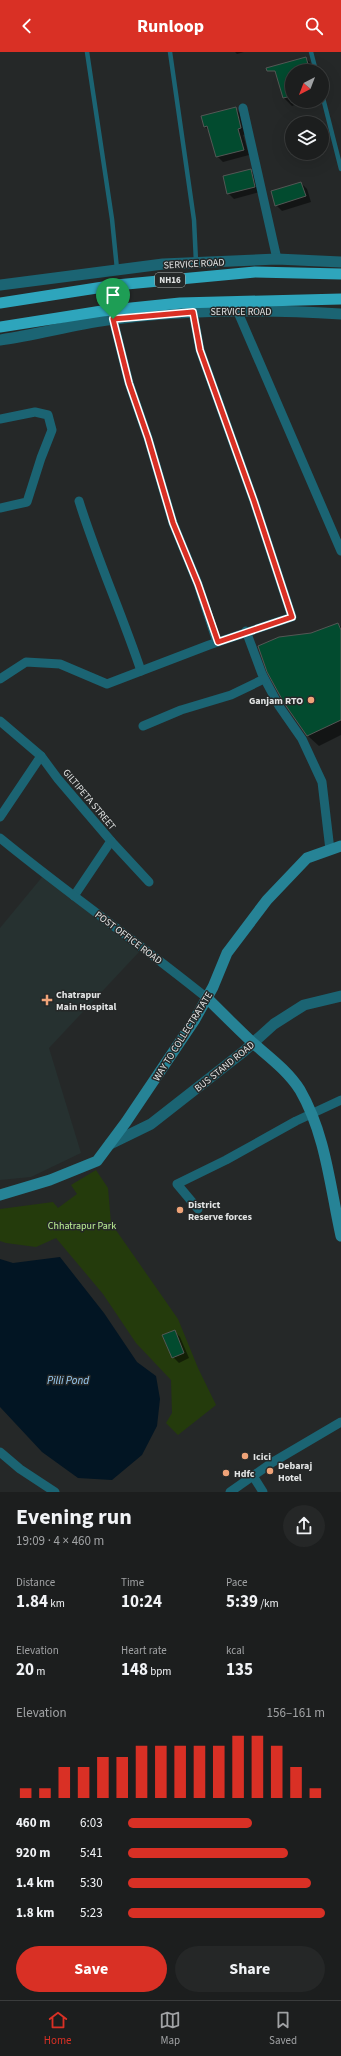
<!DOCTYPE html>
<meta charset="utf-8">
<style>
:root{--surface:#1c1e1e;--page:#252727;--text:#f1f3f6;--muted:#a0a2a4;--line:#3a3c3c;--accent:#d93025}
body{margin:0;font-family:"Source Sans 3",sans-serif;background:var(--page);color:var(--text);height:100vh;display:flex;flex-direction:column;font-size:15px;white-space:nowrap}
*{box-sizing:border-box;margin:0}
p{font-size:13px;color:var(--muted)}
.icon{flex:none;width:22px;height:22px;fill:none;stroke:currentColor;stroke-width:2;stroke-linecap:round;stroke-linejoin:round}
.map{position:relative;height:1440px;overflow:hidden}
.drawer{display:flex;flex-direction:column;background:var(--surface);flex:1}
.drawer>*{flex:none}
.needle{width:26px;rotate:222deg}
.fabs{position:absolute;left:285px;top:12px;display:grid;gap:8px}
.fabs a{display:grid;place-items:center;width:44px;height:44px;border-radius:50%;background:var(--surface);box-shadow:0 4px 16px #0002,0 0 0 1px var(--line);font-size:20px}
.pin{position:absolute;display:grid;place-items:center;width:34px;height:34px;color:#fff;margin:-41px -17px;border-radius:50% 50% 50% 0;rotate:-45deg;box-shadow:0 0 4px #0007}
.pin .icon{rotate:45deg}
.round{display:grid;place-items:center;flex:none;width:42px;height:42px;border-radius:21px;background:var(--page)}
.head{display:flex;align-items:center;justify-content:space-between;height:68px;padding:0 16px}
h1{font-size:22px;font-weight:700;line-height:30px}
.metrics{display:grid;grid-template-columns:repeat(3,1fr);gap:6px;height:68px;padding:4px 16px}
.metrics div{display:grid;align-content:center}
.metrics b{font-size:17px;font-weight:700}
.metrics small{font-size:11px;font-weight:400}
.metrics p{font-size:11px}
.chart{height:112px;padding:8px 16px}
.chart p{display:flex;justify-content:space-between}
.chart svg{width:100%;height:72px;margin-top:4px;stroke:var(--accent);stroke-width:6}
.primary-button{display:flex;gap:8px;margin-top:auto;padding:8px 16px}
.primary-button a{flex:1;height:46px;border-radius:24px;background:var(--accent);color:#fff;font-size:16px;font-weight:700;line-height:46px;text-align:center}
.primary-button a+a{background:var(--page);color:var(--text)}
ul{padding:0 16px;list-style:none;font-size:13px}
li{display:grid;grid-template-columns:64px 48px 1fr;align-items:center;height:30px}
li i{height:10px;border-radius:5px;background:var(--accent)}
header{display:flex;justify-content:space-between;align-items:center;height:52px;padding:0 16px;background:var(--accent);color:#fff;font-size:18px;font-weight:700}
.dock{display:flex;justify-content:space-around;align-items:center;height:56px;border-top:1px solid var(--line);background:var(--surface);font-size:11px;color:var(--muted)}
.dock a{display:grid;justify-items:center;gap:2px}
.dock .selected{color:var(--accent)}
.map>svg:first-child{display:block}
.built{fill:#263130}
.green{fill:#243b0c}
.water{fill:#021523}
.shadow{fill:#0007}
.building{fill:#024b2f;stroke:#545755}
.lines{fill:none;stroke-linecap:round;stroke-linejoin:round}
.service{stroke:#1b6473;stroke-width:4.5}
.minor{stroke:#1b6473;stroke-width:9}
.tertiary{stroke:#1b6473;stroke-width:11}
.secondary{stroke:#268396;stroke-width:11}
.trunk{stroke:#2ea5bc;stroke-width:11}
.route-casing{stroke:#fff;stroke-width:8}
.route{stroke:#d93025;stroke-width:5}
.poi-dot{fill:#efa378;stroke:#252828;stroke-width:1.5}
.labels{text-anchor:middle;stroke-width:3;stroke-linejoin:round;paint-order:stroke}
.shield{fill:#252828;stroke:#a9acac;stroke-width:1}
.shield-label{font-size:9px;font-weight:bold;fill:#e2e4e4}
.street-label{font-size:10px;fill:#e2e4e4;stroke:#252828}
.poi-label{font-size:10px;font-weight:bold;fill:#e2e4e4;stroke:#252828;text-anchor:start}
.park-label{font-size:10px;fill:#bff396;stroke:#252828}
.water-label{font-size:11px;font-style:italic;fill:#98ccf5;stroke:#252828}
</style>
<header><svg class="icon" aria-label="back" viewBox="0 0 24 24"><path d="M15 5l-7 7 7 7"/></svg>Runloop<svg class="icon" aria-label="search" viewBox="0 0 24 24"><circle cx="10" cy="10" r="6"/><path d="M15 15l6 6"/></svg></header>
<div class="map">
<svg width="341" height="1440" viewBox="0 0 341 1440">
<rect width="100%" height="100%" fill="#252828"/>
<!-- built -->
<path class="built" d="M43,824L139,900L49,996L81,1101L31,1125L0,1128V876Z"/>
<!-- green -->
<path class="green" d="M96,1118L108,1136L111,1171L178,1267L198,1316L216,1353L178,1383L166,1371L172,1361L171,1328L136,1291L103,1242L56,1186L36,1195L6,1191L0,1189V1157L53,1150L58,1156L77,1142L71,1133Z"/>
<!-- water -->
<path class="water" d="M60,1205L104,1261L137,1310L156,1324L160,1347L157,1374L142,1403L112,1428L78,1426L42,1400L0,1355V1207L13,1211Z"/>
<!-- shadow -->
<g class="shadow">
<path d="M235,0H244L237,2Z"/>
<path d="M306,6L314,15L315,19H292V49H310L292,54L284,46L275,15Z"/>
<path d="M235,56L241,62L246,82L243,83L249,103L223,110L217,104L209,79L205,75Z"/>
<path d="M250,118L256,124L260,140L234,147L228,141Z"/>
<path d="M301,131L307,137L311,150L282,159L276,153Z"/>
<path d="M338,572L341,575V683L319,694L308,684L285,650L311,582Z"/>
<path d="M174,1279L180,1285L189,1306L179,1311L173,1305Z"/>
</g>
<!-- building -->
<g class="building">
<path d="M306,5L310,19H292V44L283,46L275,19H267L266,16Z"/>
<path d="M236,55L241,76L238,77L244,98L216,105L207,74L204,75L201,64Z"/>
<path d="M251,117L255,135L227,142L223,124Z"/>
<path d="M301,130L306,144L275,154L271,139Z"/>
<path d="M338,571L341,578V668L307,684L284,651L267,620L258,594L279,585L311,581Z"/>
<path d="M175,1278L184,1301L172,1306L162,1283Z"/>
</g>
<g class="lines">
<!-- service -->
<g class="service">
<path d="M87,0L112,167L117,217"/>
<path d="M170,0L194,168L196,210"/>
<path d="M311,0L316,19"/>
<path d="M322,42L341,117"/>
</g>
<!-- minor -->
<g class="minor">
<path d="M243,56L277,207"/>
<path d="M237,258L341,499"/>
<path d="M113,267L129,331L148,386L173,471L198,532L217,590"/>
<path d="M0,367L35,360L48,363L52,378L41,406L27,450L0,456"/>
<path d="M79,449C97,507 122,562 141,619"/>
<path d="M246,579L262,622L279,654L302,687L322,730L330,798"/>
<path d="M0,627L26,610L60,612L107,632L209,593L292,565L254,449L200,298L193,260"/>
<path d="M0,669L41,704L58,727L111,789L74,844"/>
<path d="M143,674L181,658L231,643L264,627"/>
<path d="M0,765L41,704"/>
<path d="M0,786C67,841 139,891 207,946"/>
<path d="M111,789L149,830"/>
<path d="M198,1157L177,1132L226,1108L296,1069L341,1048"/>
<path d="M0,1400L20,1417L55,1440"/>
<path d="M253,1424L263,1440"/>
<path d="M230,1440L273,1410L341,1370"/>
</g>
<!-- tertiary -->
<g class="tertiary">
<path d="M0,233L163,212L277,207L341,210"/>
<path d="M0,288C36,283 71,273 107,268C185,257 263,257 341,262"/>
<path d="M110,1092L151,1072L243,1000L274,972L304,953L341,944"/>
</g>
<!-- secondary -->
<g class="secondary">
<path d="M207,946C222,961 237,976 253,991C269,1005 288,1019 300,1038C326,1083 330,1135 341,1184"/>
<path d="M0,1143L50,1128L97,1109L126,1070L194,969L213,935L227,901L267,848L307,806L341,794"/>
</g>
<!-- trunk -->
<g class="trunk">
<path d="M0,251L116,233L255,220L341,222"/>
<path d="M0,275L102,259L180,251L341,247"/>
</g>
</g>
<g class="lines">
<!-- route casing -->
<g class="route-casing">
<path id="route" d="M193,260L200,298L254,449L292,565L218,590L198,532L173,471L148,386L129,331L113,267Z"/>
</g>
<!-- route -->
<use href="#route" class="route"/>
</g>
<!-- markers -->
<g class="poi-dot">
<circle cx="311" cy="648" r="4"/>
<path d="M45 942h4v4h4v4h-4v4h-4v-4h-4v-4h4z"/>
<circle cx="180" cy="1158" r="4"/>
<circle cx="245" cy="1404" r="4"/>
<circle cx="270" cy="1419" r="4"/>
<circle cx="226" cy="1421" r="4"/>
</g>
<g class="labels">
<!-- shield labels -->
<rect class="shield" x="155" y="221" width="30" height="14" rx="3"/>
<g class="shield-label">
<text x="170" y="231">NH16</text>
</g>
<!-- street labels -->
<g class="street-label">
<text transform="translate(194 211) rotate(-3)" y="4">SERVICE ROAD</text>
<text x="241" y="263">SERVICE ROAD</text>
<text transform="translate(90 747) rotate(50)" y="4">GILTIPETA STREET</text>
<text transform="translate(129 885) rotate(37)" y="4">POST OFFICE ROAD</text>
<text transform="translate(182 984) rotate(-58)" y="4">WAY TO COLLECTRATATE</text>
<text transform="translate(224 1014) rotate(-39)" y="4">BUS STAND ROAD</text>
</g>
<!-- poi labels -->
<g class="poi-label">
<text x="303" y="652" text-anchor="end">Ganjam RTO</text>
<text x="56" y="946">Chatrapur<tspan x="56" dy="12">Main Hospital</tspan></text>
<text x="188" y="1156">District<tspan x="188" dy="12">Reserve forces</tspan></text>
<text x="253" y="1408">Icici</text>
<text x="278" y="1417">Debaraj<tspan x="278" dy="12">Hotel</tspan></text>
<text x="234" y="1425">Hdfc</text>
</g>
<!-- park labels -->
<g class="park-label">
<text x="82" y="1177">Chhatrapur Park</text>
</g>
<!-- water labels -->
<g class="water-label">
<text x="68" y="1332">Pilli Pond</text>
</g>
</g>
</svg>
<div class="fabs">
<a><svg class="needle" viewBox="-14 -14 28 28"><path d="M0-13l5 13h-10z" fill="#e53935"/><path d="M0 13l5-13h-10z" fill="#a0a2a4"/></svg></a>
<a><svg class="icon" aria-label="layers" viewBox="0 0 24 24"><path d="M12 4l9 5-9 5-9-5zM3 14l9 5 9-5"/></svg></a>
</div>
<div class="pin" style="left:113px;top:267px;background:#1e9e55"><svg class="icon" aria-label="arrive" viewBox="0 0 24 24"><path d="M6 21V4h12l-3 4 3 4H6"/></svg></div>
</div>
<section class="drawer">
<div class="head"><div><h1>Evening run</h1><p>19:09 · 4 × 460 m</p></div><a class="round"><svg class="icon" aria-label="share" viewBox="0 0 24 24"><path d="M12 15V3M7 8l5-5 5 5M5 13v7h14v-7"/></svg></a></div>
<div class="metrics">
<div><p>Distance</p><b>1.84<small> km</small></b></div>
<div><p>Time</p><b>10:24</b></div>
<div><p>Pace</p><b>5:39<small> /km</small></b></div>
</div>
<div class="metrics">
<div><p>Elevation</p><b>20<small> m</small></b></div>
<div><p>Heart rate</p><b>148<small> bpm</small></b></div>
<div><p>kcal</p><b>135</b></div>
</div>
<div class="chart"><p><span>Elevation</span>156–161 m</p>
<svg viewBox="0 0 160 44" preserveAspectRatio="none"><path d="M5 44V38M15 44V38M25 44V25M35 44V25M45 44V19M55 44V19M65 44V12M75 44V12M85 44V12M95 44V12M105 44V12M115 44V6M125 44V6M135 44V12M145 44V25M155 44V38"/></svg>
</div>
<ul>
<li><b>460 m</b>6:03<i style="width:63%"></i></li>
<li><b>920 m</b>5:41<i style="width:81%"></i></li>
<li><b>1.4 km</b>5:30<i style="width:93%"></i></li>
<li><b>1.8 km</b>5:23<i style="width:100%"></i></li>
</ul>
<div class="primary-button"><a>Save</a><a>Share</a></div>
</section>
<nav class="dock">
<a class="selected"><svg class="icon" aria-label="home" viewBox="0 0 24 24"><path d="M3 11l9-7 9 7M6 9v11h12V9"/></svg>Home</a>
<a><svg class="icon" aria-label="map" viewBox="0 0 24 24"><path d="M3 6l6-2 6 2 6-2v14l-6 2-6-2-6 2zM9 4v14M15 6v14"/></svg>Map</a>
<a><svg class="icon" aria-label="saved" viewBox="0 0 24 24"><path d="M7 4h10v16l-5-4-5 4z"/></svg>Saved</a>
</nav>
